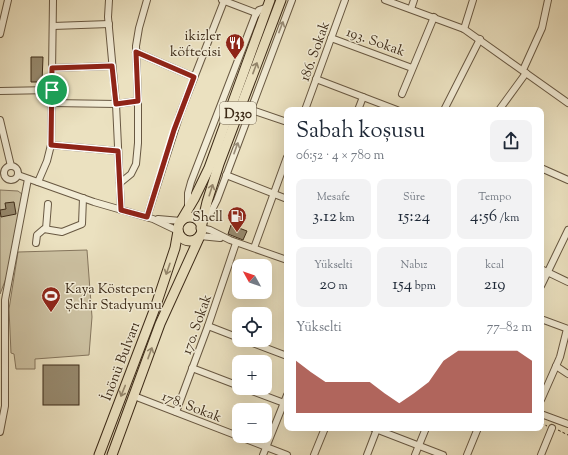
<!DOCTYPE html>
<html lang="tr">
<meta charset="utf-8">
<style>
:root{--surface:#fff;--page:#f2f2f3;--text:#1f2937;--muted:#747a83;--accent:#8f2418}
body{margin:0;font-family:"Sorts Mill Goudy",serif;background:var(--page);color:var(--text);height:100vh;display:flex;flex-direction:column;font-size:15px;white-space:nowrap}
*{box-sizing:border-box;margin:0}
p{font-size:13px;color:var(--muted)}
.icon{flex:none;width:22px;height:22px;fill:none;stroke:currentColor;stroke-width:2;stroke-linecap:round;stroke-linejoin:round}
.map{position:relative;flex:1;overflow:hidden}
.sheet{position:absolute;left:284px;top:107px;width:260px;height:324px;display:flex;flex-direction:column;background:var(--surface);border-radius:8px;box-shadow:0 4px 16px #0002}
.sheet>*{flex:none}
.needle{width:26px;rotate:310deg}
.controls{position:absolute;left:232px;top:259px;display:grid;gap:8px}
.controls a{display:grid;place-items:center;width:40px;height:40px;border-radius:8px;background:var(--surface);box-shadow:0 4px 16px #0002;font-size:20px}
.pin{position:absolute;display:grid;place-items:center;width:34px;height:34px;color:#fff;margin:-17px;border:2px solid #fff;border-radius:50%;box-shadow:0 1px 4px #0007}
.round{display:grid;place-items:center;flex:none;width:42px;height:42px;border-radius:8px;background:var(--page)}
.headline{display:flex;align-items:center;justify-content:space-between;height:68px;padding:0 12px}
h1{font-size:22px;font-weight:600;line-height:30px}
.metrics{display:grid;grid-template-columns:repeat(3,1fr);gap:6px;height:68px;padding:4px 12px}
.metrics div{display:grid;align-content:center;border-radius:8px;background:var(--page);text-align:center}
.metrics b{font-size:17px;font-weight:600}
.metrics small{font-size:11px;font-weight:400}
.metrics p{font-size:11px}
.chart{height:112px;padding:8px 12px}
.chart p{display:flex;justify-content:space-between}
.chart svg{width:100%;height:72px;margin-top:4px;fill:var(--accent);opacity:.7}
.map>svg:first-child{display:block}
.green{fill:#cdc2a3;stroke:#85765e}
.building{fill:#978a6f;stroke:#3d2b18}
.lines{fill:none;stroke-linecap:round;stroke-linejoin:round}
.minor-casing{stroke:#685842;stroke-width:8}
.highway-casing{stroke:#3d2b18;stroke-width:11}
.path{stroke:#3d2b18;stroke-width:1;stroke-dasharray:3 2;stroke-linecap:butt}
.minor{stroke:#f2ecd6;stroke-width:6}
.highway{stroke:#ebe1c0;stroke-width:9}
.oneway{stroke:#988c77}
.oneway2{stroke:#94866c}
.route-casing{stroke:#fff;stroke-width:8}
.route{stroke:#8f2418;stroke-width:5}
.labels{text-anchor:middle;stroke-width:3;stroke-linejoin:round;paint-order:stroke}
.shield{fill:#f2ecd6;stroke:#736551;stroke-width:1}
.shield-label{font-size:13px;font-weight:bold;fill:#3d2b18}
.poi-label{font-size:14px;fill:#3d2b18;stroke:#f2ecd6;text-anchor:end}
.street-label{font-size:14px;fill:#3d2b18;stroke:#f2ecd6}
</style>
<div class="map">
<svg width="568" height="455" viewBox="0 0 568 455">
<rect width="100%" height="100%" fill="#ebe1c0"/>
<filter id="stains"><feTurbulence type="fractalNoise" baseFrequency=".005" numOctaves="4"/><feColorMatrix values="0 0 0 0 .2 0 0 0 0 .09 0 0 0 0 .02 0 0 0 .5 -.17"/></filter>
<radialGradient id="worn" r=".72"><stop offset=".6" stop-color="#630" stop-opacity="0"/><stop offset="1" stop-color="#630" stop-opacity=".3"/></radialGradient>
<!-- green -->
<g class="green">
<path d="M0,190L18,191L22,194L7,276L0,294Z"/>
<path d="M87,250L92,317L89,355L35,359V369H16L14,354L11,353L9,309L18,252Z"/>
</g>
<!-- building -->
<g class="building">
<path d="M31,57H43L42,82H31Z"/>
<path d="M14,202L16,214L1,217L0,210L6,209L5,203Z"/>
<path d="M231,225L247,231L243,240L228,234Z"/>
<rect x="43" y="365" width="36" height="40"/>
</g>
<g class="lines">
<!-- minor casing -->
<g class="minor-casing">
<g id="minor">
<path d="M109,0L108,17L116,104L121,210"/>
<path d="M222,0L256,13"/>
<path d="M385,0L464,29L568,103"/>
<path d="M411,9L414,0"/>
<path d="M53,26L109,24"/>
<path d="M464,29L473,0"/>
<path d="M0,34L8,0"/>
<path d="M331,38L412,68"/>
<path d="M136,52L194,77"/>
<path d="M52,68L112,66"/>
<path d="M523,70L542,28L548,0"/>
<path d="M316,79L397,110"/>
<path d="M0,91L52,90"/>
<path d="M402,94L434,17"/>
<path d="M52,103L116,104L138,101"/>
<path d="M246,108L287,122"/>
<path d="M305,110L345,0"/>
<path d="M358,110L363,97"/>
<path d="M444,110L480,39"/>
<path d="M499,110L526,73"/>
<path d="M0,120L11,166"/>
<path d="M51,145L118,151"/>
<circle cx="11" cy="173" r="7"/>
<path d="M541,168L568,180"/>
<path d="M18,175L94,202L153,219L178,231"/>
<path d="M226,175L287,199"/>
<path d="M38,182L47,161L51,145L53,0"/>
<path d="M120,183L131,174L136,164L138,143V101L136,46L139,28L147,0"/>
<path d="M188,208V193L191,182L255,16L259,10L268,7"/>
<path d="M147,217L180,114L224,1"/>
<path d="M158,219L181,221"/>
<path d="M204,220L210,214L217,200L292,0"/>
<path d="M201,228L210,230L230,240L287,260"/>
<path d="M46,229L48,204"/>
<path d="M200,236L220,238"/>
<path d="M36,243L37,235L44,229L62,232L82,224L83,198"/>
<path d="M254,248L287,157"/>
<path d="M541,269L568,282"/>
<path d="M541,286L568,230"/>
<path d="M541,319L568,329"/>
<path d="M208,326L239,338"/>
<path d="M245,340L287,356"/>
<path d="M556,366L568,374"/>
<path d="M192,368L239,386"/>
<path d="M244,388L284,403"/>
<path d="M134,396L287,455"/>
<path d="M541,400L560,357L567,329"/>
<path d="M176,412L208,326L236,243"/>
<path d="M541,414L568,424"/>
<path d="M373,428L443,455"/>
<path d="M0,432L5,406V300L28,179"/>
<path d="M263,455L287,395"/>
<path d="M314,455L325,428"/>
<path d="M367,455L377,429"/>
<path d="M415,455L426,428"/>
<path d="M467,455L478,428"/>
<path d="M541,455L552,428"/>
</g>
</g>
<!-- highway casing -->
<g class="highway-casing">
<g id="highway">
<circle cx="190" cy="229" r="12"/>
<path d="M181,221L194,199L209,168L270,0"/>
<path d="M201,228L207,202L219,164L281,0"/>
<path d="M99,455L155,308L175,248L178,231"/>
<path d="M112,455L160,324L200,236"/>
</g>
</g>
<!-- path -->
<g class="path">
<path d="M541,423L547,426"/>
<path d="M558,430L568,435"/>
</g>
<!-- minor -->
<use href="#minor" class="minor"/>
<!-- highway -->
<use href="#highway" class="highway"/>
</g>
<!-- one-way arrows -->
<defs><path id="oneway-shaft" d="M-6 0H5M1.5-3L5.5 0L1.5 3" fill="none" stroke-width="1.6" stroke-linecap="round" stroke-linejoin="round"/></defs>
<g class="oneway">
<use href="#oneway-shaft" transform="translate(281 27) rotate(-69)"/>
<use href="#oneway-shaft" transform="translate(236 148) rotate(-70)"/>
</g>
<g class="oneway2">
<use href="#oneway-shaft" transform="translate(255 68) rotate(-69)"/>
<use href="#oneway-shaft" transform="translate(211 190) rotate(-72)"/>
<use href="#oneway-shaft" transform="translate(168 269) rotate(109)"/>
<use href="#oneway-shaft" transform="translate(150 353) rotate(-70)"/>
<use href="#oneway-shaft" transform="translate(123 391) rotate(112)"/>
</g>
<g class="lines">
<!-- route casing -->
<g class="route-casing">
<path id="route" d="M136,52L194,77L174,130L147,217L121,210L118,151L51,145L52,68L112,66L116,104L138,101Z"/>
</g>
<!-- route -->
<use href="#route" class="route"/>
</g>
<!-- icons -->
<defs>
<g id="restaurant-pin" transform="scale(1)"><path d="M0 17L-7.5 6A9.5 9.5 0 1 1 7.5 6Z" fill="#8f2418" stroke="#f2ecd6"/><path d="M-5-6h1v4h1v-4h1v4h1v-4h1v5L-1.5 .5V6h-2V.5L-5-1ZM5-6V6H3V1.5H1.5Q1.5-4 5-6Z" fill="#fff"/></g>
<g id="fuel-pin" transform="scale(1)"><path d="M0 17L-7.5 6A9.5 9.5 0 1 1 7.5 6Z" fill="#8f2418" stroke="#f2ecd6"/><path d="M-5.5-6h7V0h2V4h1.3V-2.5L3-4.5l.8-.8L6-3V5H2.5V1h-1V6h-7ZM-4.2-4.7v3.2H.2V-4.7Z" fill="#fff"/></g>
<g id="stadium-pin" transform="scale(1)"><path d="M0 17L-7.5 6A9.5 9.5 0 1 1 7.5 6Z" fill="#8f2418" stroke="#f2ecd6"/><path d="M0-5a6.5 5 0 1 0 0 10a6.5 5 0 1 0 0-10ZM-3.5-1.8h7v3.6h-7Z" fill="#fff"/></g>
</defs>
<g fill-rule="evenodd">
<use href="#restaurant-pin" x="235" y="43"/>
<use href="#fuel-pin" x="237" y="216"/>
<use href="#stadium-pin" x="51" y="296"/>
</g>
<g class="labels">
<!-- shield labels -->
<rect class="shield" x="220" y="102" width="36" height="22" rx="3"/>
<g class="shield-label">
<text x="238" y="118">D330</text>
</g>
<!-- poi labels -->
<g class="poi-label">
<text x="221" y="40">ikizler<tspan x="221" dy="16">köftecisi</tspan></text>
<text x="223" y="221">Shell</text>
<text x="65" y="293" text-anchor="start">Kaya Köstepen<tspan x="65" dy="16">Şehir Stadyumu</tspan></text>
</g>
<!-- street labels -->
<g class="street-label">
<text transform="translate(376 41) rotate(20)" y="5">193. Sokak</text>
<text transform="translate(314 51) rotate(-70)" y="5">186. Sokak</text>
<text transform="translate(196 324) rotate(-70)" y="5">170. Sokak</text>
<text transform="translate(120 361) rotate(-69)" y="5">İnönü Bulvarı</text>
<text transform="translate(192 406) rotate(21)" y="5">178. Sokak</text>
</g>
</g>
<rect width="100%" height="100%" filter="url(#stains)"/>
<rect width="100%" height="100%" fill="url(#worn)"/>
</svg>
<div class="controls">
<a><svg class="needle" viewBox="-14 -14 28 28"><path d="M0-13l5 13h-10z" fill="#e53935"/><path d="M0 13l5-13h-10z" fill="#747a83"/></svg></a>
<a><svg class="icon" aria-label="locate" viewBox="0 0 24 24"><circle cx="12" cy="12" r="6"/><path d="M12 2v4M12 18v4M2 12h4M18 12h4"/></svg></a>
<a>+</a>
<a>−</a>
</div>
<div class="pin" style="left:52px;top:90px;background:#1e9e55"><svg class="icon" aria-label="arrive" viewBox="0 0 24 24"><path d="M6 21V4h12l-3 4 3 4H6"/></svg></div>
<section class="sheet">
<div class="headline"><div><h1>Sabah koşusu</h1><p>06:52 · 4 × 780 m</p></div><a class="round"><svg class="icon" aria-label="share" viewBox="0 0 24 24"><path d="M12 15V3M7 8l5-5 5 5M5 13v7h14v-7"/></svg></a></div>
<div class="metrics">
<div><p>Mesafe</p><b>3.12<small> km</small></b></div>
<div><p>Süre</p><b>15:24</b></div>
<div><p>Tempo</p><b>4:56<small> /km</small></b></div>
</div>
<div class="metrics">
<div><p>Yükselti</p><b>20<small> m</small></b></div>
<div><p>Nabız</p><b>154<small> bpm</small></b></div>
<div><p>kcal</p><b>219</b></div>
</div>
<div class="chart"><p><span>Yükselti</span>77–82 m</p>
<svg viewBox="0 0 160 44" preserveAspectRatio="none"><path d="M0 44V12L10 19L20 25L30 25L40 25L50 25L60 32L70 38L80 32L90 25L100 12L110 6L120 6L130 6L140 6L150 6L160 12V44z"/></svg>
</div>
</section>
</div>
